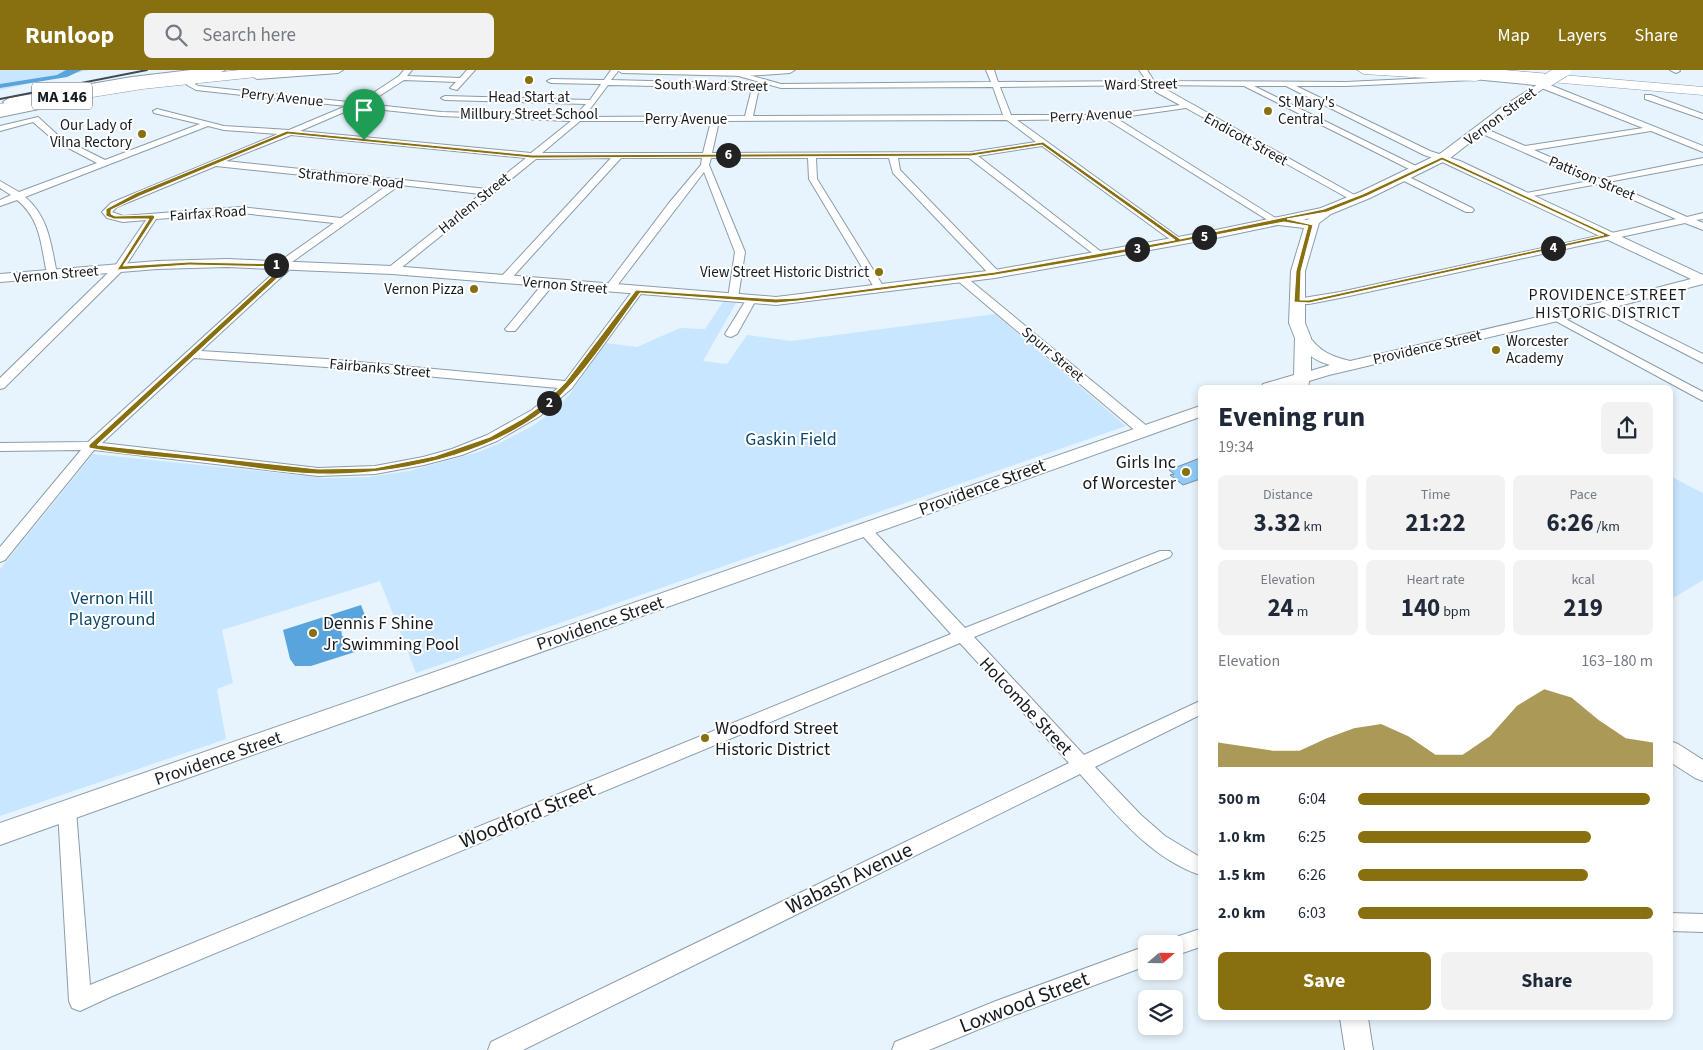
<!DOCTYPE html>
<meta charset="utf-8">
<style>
:root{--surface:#fff;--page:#f2f2f3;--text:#1f2937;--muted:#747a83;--accent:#887011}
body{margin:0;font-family:"Source Sans 3",sans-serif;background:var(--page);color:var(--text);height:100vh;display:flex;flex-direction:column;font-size:19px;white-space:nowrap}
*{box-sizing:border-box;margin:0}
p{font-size:16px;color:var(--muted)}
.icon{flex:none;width:28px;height:28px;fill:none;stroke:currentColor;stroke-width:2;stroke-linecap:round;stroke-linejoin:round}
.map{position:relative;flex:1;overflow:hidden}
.drawer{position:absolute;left:1198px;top:315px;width:475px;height:635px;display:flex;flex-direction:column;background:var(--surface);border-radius:8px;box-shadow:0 2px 8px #0003}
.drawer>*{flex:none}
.needle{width:32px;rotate:70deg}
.tools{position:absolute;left:1138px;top:865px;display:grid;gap:10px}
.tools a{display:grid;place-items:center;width:45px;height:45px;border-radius:8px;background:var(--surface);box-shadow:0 2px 8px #0003;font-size:25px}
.pin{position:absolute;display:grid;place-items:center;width:42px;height:42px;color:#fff;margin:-51px -21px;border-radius:50% 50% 50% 0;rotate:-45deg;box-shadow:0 0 5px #0007}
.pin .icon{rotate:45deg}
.km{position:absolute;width:25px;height:25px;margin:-12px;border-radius:50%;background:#222;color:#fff;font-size:14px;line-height:25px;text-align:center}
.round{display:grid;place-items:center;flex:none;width:52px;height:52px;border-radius:8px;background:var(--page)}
.summary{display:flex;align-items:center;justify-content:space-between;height:85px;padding:0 20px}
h1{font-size:28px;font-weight:700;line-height:38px}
.metrics{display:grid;grid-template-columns:repeat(3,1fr);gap:8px;height:85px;padding:5px 20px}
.metrics div{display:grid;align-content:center;border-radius:8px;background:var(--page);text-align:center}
.metrics b{font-size:25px;font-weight:700}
.metrics small{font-size:14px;font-weight:400}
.metrics p{font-size:14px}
.chart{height:140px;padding:10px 20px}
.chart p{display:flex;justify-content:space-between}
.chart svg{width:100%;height:90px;margin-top:5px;fill:var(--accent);opacity:.7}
.button{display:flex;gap:10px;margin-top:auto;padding:10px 20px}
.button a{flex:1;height:58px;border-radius:8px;background:var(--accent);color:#fff;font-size:20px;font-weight:700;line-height:58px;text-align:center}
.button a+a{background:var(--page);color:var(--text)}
ul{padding:0 20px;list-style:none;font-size:16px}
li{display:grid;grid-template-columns:80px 60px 1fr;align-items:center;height:38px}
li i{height:12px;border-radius:6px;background:var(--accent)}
header{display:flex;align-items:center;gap:30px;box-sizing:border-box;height:70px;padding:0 25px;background:var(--accent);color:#fff}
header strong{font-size:24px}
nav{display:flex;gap:28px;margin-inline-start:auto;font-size:18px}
.search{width:350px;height:45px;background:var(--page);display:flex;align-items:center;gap:12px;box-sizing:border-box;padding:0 18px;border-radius:8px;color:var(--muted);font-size:19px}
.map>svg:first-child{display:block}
.green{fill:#c8e6ff}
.water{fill:#59a4dc}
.building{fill:#90cbfa;stroke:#798a98}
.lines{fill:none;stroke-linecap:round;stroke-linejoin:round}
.minor-casing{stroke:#8b9caa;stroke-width:2}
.tertiary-casing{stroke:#8b9caa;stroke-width:2}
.secondary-casing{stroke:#8b9caa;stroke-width:2}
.primary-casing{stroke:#8b9caa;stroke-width:2}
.motorway-casing{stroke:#8b9caa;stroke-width:1}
.minor{fill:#fff;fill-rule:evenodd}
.tertiary{fill:#fff;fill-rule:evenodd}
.secondary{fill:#fff;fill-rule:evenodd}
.primary{fill:#fff;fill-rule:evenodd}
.motorway{fill:#fff;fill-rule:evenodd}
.rail{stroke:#424a50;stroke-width:2}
.primary-bridge-casing{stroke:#8b9caa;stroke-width:14;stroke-linecap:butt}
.primary-bridge{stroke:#fff;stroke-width:13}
.route{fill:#887011;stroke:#fff;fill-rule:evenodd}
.poi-dot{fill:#887011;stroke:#fff;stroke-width:2}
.labels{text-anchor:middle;stroke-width:4;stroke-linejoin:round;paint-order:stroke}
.far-street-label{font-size:15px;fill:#151c21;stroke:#fff}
.far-poi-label{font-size:15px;fill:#151c21;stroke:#fff;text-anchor:end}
.shield{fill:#fff;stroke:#5b6064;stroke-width:1}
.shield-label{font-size:16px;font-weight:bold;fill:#151c21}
.far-neighbourhood-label{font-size:16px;letter-spacing:1px;fill:#151c21;stroke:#fff}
.park-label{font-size:18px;fill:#0c476c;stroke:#fff}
.poi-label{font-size:18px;fill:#151c21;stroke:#fff;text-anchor:start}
.street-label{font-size:18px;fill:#151c21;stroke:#fff}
.near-street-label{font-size:21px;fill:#151c21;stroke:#fff}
</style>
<header>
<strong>Runloop</strong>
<div class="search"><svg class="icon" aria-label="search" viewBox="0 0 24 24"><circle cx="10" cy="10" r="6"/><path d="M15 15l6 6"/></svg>Search here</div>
<nav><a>Map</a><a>Layers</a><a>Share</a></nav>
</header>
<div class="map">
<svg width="1703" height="980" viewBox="0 0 1703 980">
<rect width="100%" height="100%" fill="#e8f4fd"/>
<!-- green -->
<g class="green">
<path d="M0,0H90L0,20Z"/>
<path d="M723,232L736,233L703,291L727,294L747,265L791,271L995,244L1126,356L416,603L380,511L222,560L233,613L217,619L226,669L0,746V499L93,384L326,408L368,407L409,401L479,382L502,372L534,355L555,339L569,325L606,273L637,277L680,258L705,259Z"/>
<path d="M1670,406L1703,423V510L1670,530Z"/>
</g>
<!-- water -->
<g class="water">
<path d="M66,0H82L67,7L0,18V14L57,5Z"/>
<path d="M361,535L366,548L341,558L342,566L357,572L361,580L311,596H295L290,589L283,560Z"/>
</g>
<!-- building -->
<path class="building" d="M1200,388V409L1183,415L1170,405L1174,404L1169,400Z"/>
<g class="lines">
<!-- minor casing -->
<g class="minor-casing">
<g id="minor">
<path d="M404,0H412L407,6L460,8L467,0H475L457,20L450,18L456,12L404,10L367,34L441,42L575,46L586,34L445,30L441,28L445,26L590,30L601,14L551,13L547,11L551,9L604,10L611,0H619L611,10L765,14V18H759L753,46L1003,45L993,17L781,18L735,5V1L781,14L991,12L986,0H994L998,12L1147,11L1139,0H1147L1154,11L1346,12L1473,6L1477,8L1473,10L1346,16H1296L1430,81L1445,86V90L1442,91L1424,85L1286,16H1254L1420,98V102L1417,103L1244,16L1158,15L1358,127L1360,129L1355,132L1186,38L1116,48L1277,149L1279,151L1274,154L1106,49L1017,50L1184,171L1179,174L1175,173L1042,76L978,86L1104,184L1105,186L1100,189L969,88H898L900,100L999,202L1000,204L999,206H991L893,103L889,88H816L817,109L885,219L880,222L875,219L809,109L808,88H711L709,95L745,182L738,228L733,231L728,228L735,182L704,102L613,221H605L604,219L669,133L701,95L702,88H621L508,212H500L499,210L500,208L611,88L536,89L396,202H388L387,200L388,198L481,124L400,115L292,192L288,201L201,281L326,289L565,311L634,219H642L643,221L572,318L540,346L497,371L462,385L424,395L375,404L318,406L94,380L5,490L0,492V477L81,380L0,381V373L88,372L279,198L283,189L334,153L241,143L156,149L123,200L4,318L0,319V308L115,196L146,150L123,152L107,148L102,142L111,133L278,64L224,60L208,56L25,127C49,147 51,175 57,204L52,207L47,204C41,176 41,149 17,130L0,136V130L11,125L0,118V111L19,122L97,93L55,71L33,52L0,61V56L38,47L61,68L105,90L200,54L154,43L153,41L157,39L224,56L289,60L346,36L196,20L187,15L189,9H195V14L198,16L358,33L399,6ZM608,15L752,18L745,46L584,47ZM1150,15L1156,22L1180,35L1108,45H1011L1000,17ZM356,37L441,46L571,51L531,83L300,61ZM1007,50L1036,72L971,82L712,83L719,51ZM580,51H711L703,83H542ZM291,65L526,88L487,119L226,91ZM216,96L389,114L341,148L241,137L123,146L112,142L117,137ZM194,288L326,297L558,318L532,340L487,365L452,379L423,387L375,396L318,398L102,373Z"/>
<path d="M1670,0H1679L1680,1L1676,3Z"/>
<path d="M1539,13H1545L1703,76V82L1651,61L1534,80L1600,109L1703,88V94L1608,112L1687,147L1703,143V149L1696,150L1703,153V160L1685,153L1340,228L1309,234H1293L1292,232L1297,229L1340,222L1676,149L1598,114L1522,128V124L1589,111L1478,62V58H1484L1525,76L1643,58L1539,17Z"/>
<path d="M1645,25H1651L1703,44V49L1645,29Z"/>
<path d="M1403,104L1472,138L1474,140L1472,142H1466L1400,109L1399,107Z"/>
<path d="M962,206L966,207L1148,357L1149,360L1148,363H1138L958,211L957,209L958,207Z"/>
<path d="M549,210L553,211L554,213L553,215L515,261H507L505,259L507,257L545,211Z"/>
<path d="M751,227L756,230L737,264L731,267L727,266L725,264L746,230Z"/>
<path d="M1602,234L1703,284V293L1598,239L1596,237Z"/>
<path d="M1556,244L1703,322V331L1552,249L1550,247L1552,245Z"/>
<path d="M865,455L870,457L965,558L1160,481H1170L1172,484L1170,487L974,567L1084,685L1200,631V645L1095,697L1141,745L1165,766L1200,787V805C1150,788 1114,742 1080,704L523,980H488L491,972L1069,693L960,573L110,927L80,941L72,938L69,931L58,741L60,736L67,733L74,736L76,741L90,915L951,564L860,463L858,460L860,457Z"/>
<path d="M1670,843L1703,844V862L1670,861Z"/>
<path d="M1200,859V877L1174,886V874H1165L1167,870Z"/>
<path d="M1146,876V896L1001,950L929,980H892L895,972L996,931Z"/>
</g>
</g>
<!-- tertiary casing -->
<g class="tertiary-casing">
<g id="tertiary">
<path d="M1442,85L1460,91L1703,205V214L1596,242L1329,305L1309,311L1308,318H1292L1297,305L1330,295C1314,291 1304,282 1296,268L1298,265H1308C1320,282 1331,286 1350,291L1594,234L1691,209L1438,90L1437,88Z"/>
<path d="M1326,137L1332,141L1330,144L1211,169L995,208L776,235L392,204L227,197L157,199L0,212V204L157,191L227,189L392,196L776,227L995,200L1211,161Z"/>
<path d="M1670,671L1678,674L1703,690V711L1695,708L1670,692Z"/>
<path d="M1340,948H1368L1373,980H1345Z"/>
</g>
</g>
<!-- secondary casing -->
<g class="secondary-casing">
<g id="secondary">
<path d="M296,0H343L338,3L257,9L252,6L257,3Z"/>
<path d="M617,0H795L790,3L746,6L622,3Z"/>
<path d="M1546,9L1551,12L1550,14L1510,41L1449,89L1370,128L1331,144L1319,153L1305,201V253L1311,268V308C1302,320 1274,318 1261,318L1263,314L1294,305L1295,268L1289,253L1291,201L1304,158L1269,154L1267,151L1269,148L1292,147L1307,150L1321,138L1360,122L1441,83L1502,37Z"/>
<path d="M59,29L65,32L63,34L0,47V41Z"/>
<path d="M1200,336V347L0,775V753Z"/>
</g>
</g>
<!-- primary casing -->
<g class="primary-casing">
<g id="primary">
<path d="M191,0H225L219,3L132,15L9,36L3,32L9,28L132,7Z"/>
<path d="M1477,3L1543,8L1548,6L1554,10L1550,15L1546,16L1473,9L1471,7L1473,5Z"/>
</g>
</g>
<!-- motorway casing -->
<g class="motorway-casing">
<g id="motorway">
<path d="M240,0H292L285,4L142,19L0,42V34C80,19 159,8 240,0Z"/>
<path d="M1357,0H1504L1703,17V25L1481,6L1480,10L1475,11L1364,4Z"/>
</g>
</g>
<!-- minor -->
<use href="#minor" class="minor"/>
<!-- tertiary -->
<use href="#tertiary" class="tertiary"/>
<!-- secondary -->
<use href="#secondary" class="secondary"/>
<!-- primary -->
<use href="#primary" class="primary"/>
<!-- motorway -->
<use href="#motorway" class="motorway"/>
<!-- rail -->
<path class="rail" d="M0,29L147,0"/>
<!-- primary-bridge casing -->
<g class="primary-bridge-casing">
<path id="primary-bridge" d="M1548,10L1564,0"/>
</g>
<!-- primary-bridge -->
<use href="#primary-bridge" class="primary-bridge"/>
</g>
<!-- route -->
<path class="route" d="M287,61L532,85L971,83L1043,72L1180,169L1324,139L1363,124L1442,87L1612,166L1309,233L1294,232L1296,201L1308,156L1284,152L1096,188L995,205L798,231L776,233L640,223C611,262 584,306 547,338C489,386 392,406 318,404C280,403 240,395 202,391C164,387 125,385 89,378V375L282,197L189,195L117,200L149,149H114L106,146V139L136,123ZM288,64L532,88L971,86L1042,75L1175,170L995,202L798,228L776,229L636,220L565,313L542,335L524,348L490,367L435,386L375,398L318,399L97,375L286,200L289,195L286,194L189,192L123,196L155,147L153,145L115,146L111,144V140L140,126ZM1442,90L1604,165L1309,230H1300L1301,201L1313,155L1287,149L1327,142L1367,126Z"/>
<!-- markers -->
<g class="poi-dot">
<circle cx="529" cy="10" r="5"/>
<circle cx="1268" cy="41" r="5"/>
<circle cx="142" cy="64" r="5"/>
<circle cx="879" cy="202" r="5"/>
<circle cx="474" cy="219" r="5"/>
<circle cx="1496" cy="280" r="5"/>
<circle cx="1186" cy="402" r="5"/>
<circle cx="313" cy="563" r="5"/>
<circle cx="705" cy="668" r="5"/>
</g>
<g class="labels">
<!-- far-street labels -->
<g class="far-street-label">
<text transform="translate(1141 14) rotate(-1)" y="5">Ward Street</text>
<text transform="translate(711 15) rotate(1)" y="5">South Ward Street</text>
<text transform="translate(282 27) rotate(6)" y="5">Perry Avenue</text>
<text transform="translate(1091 45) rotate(-3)" y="5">Perry Avenue</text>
<text transform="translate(1500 46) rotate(-37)" y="5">Vernon Street</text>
<text x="686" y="54">Perry Avenue</text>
<text transform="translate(1246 69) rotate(29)" y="5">Endicott Street</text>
<text transform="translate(351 108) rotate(6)" y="5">Strathmore Road</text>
<text transform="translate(1592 108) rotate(23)" y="5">Pattison Street</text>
<text transform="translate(474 133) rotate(-39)" y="5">Harlem Street</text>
<text transform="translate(208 143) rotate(-4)" y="5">Fairfax Road</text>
<text transform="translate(56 204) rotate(-5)" y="5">Vernon Street</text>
<text transform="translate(565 215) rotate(5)" y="5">Vernon Street</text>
<text transform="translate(1427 277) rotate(-13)" y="5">Providence Street</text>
<text transform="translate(1053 284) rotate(40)" y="5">Spurr Street</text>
<text transform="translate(380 298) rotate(5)" y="5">Fairbanks Street</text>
</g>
<!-- far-poi labels -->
<g class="far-poi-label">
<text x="529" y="32" text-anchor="middle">Head Start at<tspan x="529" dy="17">Millbury Street School</tspan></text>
<text x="1278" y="37" text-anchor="start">St Mary's<tspan x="1278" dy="17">Central</tspan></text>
<text x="132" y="60">Our Lady of<tspan x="132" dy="17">Vilna Rectory</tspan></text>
<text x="869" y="207">View Street Historic District</text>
<text x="464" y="224">Vernon Pizza</text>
<text x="1506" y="276" text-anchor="start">Worcester<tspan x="1506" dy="17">Academy</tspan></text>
</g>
<!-- shield labels -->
<rect class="shield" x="32" y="12.5" width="60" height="27" rx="4"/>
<g class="shield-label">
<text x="62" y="32">MA 146</text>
</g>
<!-- far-neighbourhood labels -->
<g class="far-neighbourhood-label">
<text x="1608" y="230">PROVIDENCE STREET<tspan x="1608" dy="18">HISTORIC DISTRICT</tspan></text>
</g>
<!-- park labels -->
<g class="park-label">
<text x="791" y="375">Gaskin Field</text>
<text x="112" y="534">Vernon Hill<tspan x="112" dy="21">Playground</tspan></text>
</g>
<!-- poi labels -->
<g class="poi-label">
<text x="1176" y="398" text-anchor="end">Girls Inc<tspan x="1176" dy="21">of Worcester</tspan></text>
<text x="323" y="559">Dennis F Shine<tspan x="323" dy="21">Jr Swimming Pool</tspan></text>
<text x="715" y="664">Woodford Street<tspan x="715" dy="21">Historic District</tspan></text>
</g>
<!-- street labels -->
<g class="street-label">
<text transform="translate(982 417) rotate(-20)" y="6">Providence Street</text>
<text transform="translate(600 553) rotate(-19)" y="6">Providence Street</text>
<text transform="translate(1026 636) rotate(47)" y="6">Holcombe Street</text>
<text transform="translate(218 688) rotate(-19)" y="6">Providence Street</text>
</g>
<!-- near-street labels -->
<g class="near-street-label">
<text transform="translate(527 745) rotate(-22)" y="7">Woodford Street</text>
<text transform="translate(849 808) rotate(-26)" y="7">Wabash Avenue</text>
<text transform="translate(1024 932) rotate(-21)" y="7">Loxwood Street</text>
</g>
</g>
</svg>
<div class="tools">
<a><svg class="needle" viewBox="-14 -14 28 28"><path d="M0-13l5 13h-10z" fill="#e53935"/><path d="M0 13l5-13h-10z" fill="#747a83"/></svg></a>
<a><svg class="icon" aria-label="layers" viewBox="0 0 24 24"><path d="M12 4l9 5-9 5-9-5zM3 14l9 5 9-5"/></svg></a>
</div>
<div class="pin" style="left:364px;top:70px;background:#1e9e55"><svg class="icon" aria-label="arrive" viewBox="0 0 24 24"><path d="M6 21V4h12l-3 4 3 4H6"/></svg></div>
<b class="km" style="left:276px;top:195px">1</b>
<b class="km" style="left:549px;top:333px">2</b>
<b class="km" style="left:1137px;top:179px">3</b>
<b class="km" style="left:1553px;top:178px">4</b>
<b class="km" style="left:1204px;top:167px">5</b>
<b class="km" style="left:728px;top:85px">6</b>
<section class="drawer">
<div class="summary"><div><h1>Evening run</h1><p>19:34</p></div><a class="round"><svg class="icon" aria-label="share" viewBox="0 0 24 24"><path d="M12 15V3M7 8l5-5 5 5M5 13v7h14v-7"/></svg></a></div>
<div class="metrics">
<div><p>Distance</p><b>3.32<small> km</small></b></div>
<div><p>Time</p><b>21:22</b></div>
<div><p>Pace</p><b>6:26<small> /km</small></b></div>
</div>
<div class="metrics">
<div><p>Elevation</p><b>24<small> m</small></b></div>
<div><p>Heart rate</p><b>140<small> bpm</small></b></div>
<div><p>kcal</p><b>219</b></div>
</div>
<div class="chart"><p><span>Elevation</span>163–180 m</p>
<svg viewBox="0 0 160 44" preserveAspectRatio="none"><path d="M0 44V32L10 34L20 36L30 36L40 30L50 25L60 23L70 29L80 38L90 38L100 29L110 14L120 6L130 10L140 21L150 30L160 32V44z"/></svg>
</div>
<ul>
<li><b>500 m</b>6:04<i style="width:99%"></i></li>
<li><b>1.0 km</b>6:25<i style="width:79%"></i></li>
<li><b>1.5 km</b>6:26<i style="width:78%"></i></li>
<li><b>2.0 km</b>6:03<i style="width:100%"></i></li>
</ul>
<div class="button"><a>Save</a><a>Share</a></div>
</section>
</div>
